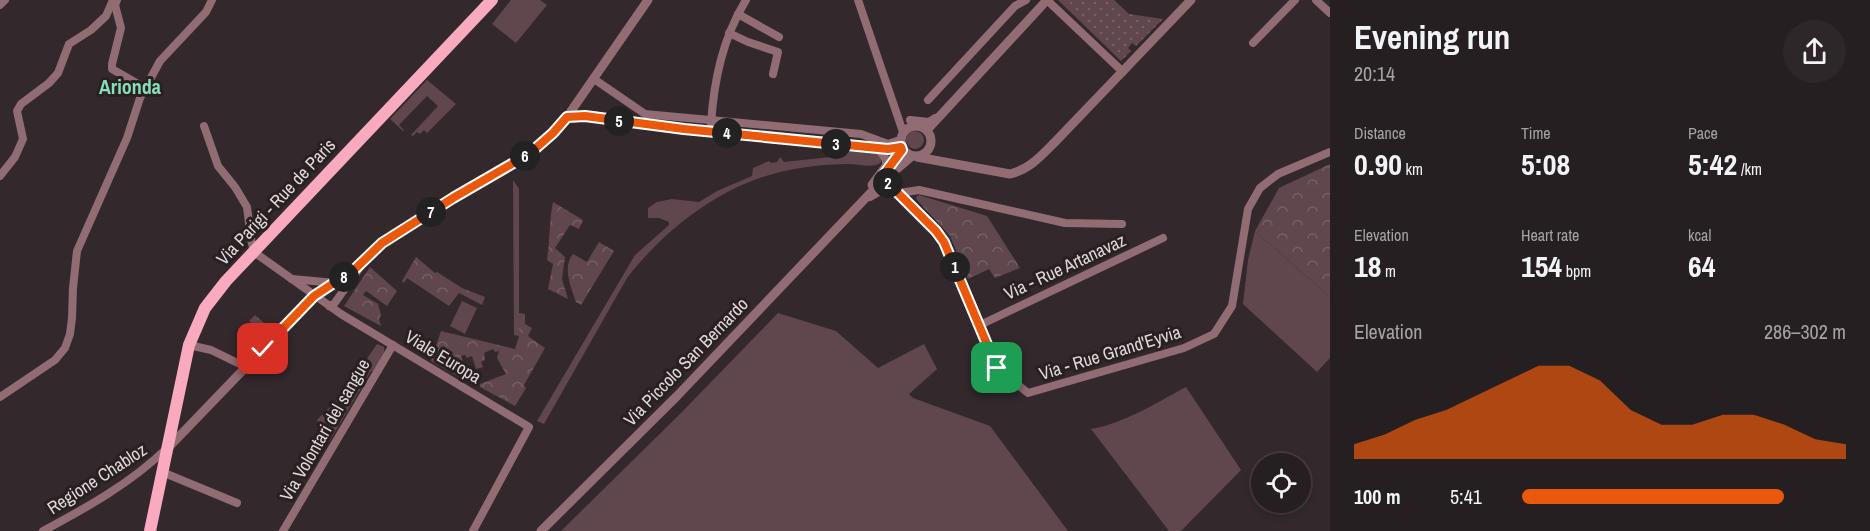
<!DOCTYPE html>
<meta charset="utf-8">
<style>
:root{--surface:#261f21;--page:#2e272a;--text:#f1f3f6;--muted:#a4a2a5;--line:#423d3f;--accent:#ea580c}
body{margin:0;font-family:"Archivo Narrow",sans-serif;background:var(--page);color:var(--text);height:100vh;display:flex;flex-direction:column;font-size:22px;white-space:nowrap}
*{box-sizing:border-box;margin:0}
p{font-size:20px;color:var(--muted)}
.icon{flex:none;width:33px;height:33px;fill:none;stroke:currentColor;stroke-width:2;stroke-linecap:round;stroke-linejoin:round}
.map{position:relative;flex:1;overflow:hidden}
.side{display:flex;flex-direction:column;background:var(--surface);width:540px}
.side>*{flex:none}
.tools{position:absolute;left:1251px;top:453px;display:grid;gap:12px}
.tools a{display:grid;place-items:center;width:60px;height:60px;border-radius:50%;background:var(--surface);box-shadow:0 3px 9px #0003,0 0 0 2px var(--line);font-size:30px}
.pin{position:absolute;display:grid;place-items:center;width:51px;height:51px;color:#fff;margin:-26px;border-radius:12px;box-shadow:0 3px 9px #0006}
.km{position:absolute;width:30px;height:30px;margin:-15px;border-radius:50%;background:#222;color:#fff;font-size:16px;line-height:30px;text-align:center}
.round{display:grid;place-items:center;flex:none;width:63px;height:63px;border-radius:32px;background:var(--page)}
.overview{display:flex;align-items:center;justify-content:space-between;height:102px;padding:0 24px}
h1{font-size:33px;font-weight:800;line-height:45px}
.stats{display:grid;grid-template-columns:repeat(3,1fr);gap:9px;height:102px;padding:6px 24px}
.stats div{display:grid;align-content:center}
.stats b{font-size:30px;font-weight:800}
.stats small{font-size:16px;font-weight:400}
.stats p{font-size:16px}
.chart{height:168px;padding:12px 24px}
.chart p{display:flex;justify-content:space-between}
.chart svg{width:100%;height:108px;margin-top:6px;fill:var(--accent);opacity:.7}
ul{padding:0 24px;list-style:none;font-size:20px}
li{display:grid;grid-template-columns:96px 72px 1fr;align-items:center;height:45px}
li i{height:15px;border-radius:8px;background:var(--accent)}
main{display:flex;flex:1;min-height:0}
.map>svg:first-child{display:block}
.grass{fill:#60464d}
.park{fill:url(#park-crowns)}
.garden{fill:url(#garden-dots)}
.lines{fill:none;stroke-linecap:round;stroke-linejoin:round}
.minor{stroke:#926c75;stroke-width:8}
.tertiary{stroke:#926c75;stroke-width:9}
.primary{stroke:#f9aabf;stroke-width:12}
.route-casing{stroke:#fff;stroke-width:12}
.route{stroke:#ea580c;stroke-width:8}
.labels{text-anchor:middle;stroke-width:6;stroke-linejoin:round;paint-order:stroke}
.street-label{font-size:18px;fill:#dfd8da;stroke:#292022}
.neighbourhood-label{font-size:20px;font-weight:bold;fill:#87deba;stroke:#292022}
</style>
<main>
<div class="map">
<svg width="1330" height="531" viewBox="0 0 1330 531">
<defs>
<pattern id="park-crowns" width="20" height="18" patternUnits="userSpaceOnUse" patternTransform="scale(1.5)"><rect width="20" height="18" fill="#60464d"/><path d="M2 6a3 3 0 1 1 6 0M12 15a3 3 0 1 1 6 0" fill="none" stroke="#766066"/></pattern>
<pattern id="garden-dots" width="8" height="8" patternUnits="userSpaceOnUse" patternTransform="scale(1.5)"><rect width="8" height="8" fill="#60464d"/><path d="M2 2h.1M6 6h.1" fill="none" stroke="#766066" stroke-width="1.8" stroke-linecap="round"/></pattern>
</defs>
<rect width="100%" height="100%" fill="#33292c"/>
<!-- grass -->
<g class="grass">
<path d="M511,0H540L547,5L516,43L492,24Z"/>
<path d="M427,80L456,104L427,133L424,130L420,134L417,132L413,136L411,135L438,106L427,96L399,125L404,130L403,131L390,119Z"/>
<circle cx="915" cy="140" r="9"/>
<path d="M840,151L877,153L883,160C880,163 880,164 876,165C868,167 857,164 848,164C829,164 808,166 789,170C724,183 667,227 627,278L544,424L537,421L635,255L669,225V222L659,218H648V208L657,202L672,199L699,202L717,191L752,176L753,168L769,161L771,163L777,162L780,157L784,162L840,156Z"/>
<path d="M513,180L519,189V336L514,335Z"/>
<path d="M1255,231L1330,297V358L1317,372L1243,304L1248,260Z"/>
<path d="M462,301L477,308L465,334L450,326Z"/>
<path d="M778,313L836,331L878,368L924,344L937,369L909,394L913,398L990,426L1068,531H561L681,413Z"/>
<path d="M377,344L384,347V353L373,371H371L329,442L317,420L343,394Z"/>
<path d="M1186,387L1241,470L1181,531H1169L1091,429C1125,423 1156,403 1186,387Z"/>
</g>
<!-- park -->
<g class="park">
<path d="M1330,164V297L1255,231L1279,188Z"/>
<path d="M919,195L987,216L1020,268L995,278L989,269L968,279L950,236L917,200L916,197Z"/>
<path d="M553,202L583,220L579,229L570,225L555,248L565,257L562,279L568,299L548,289L553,264L547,260C550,240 549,221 553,202Z"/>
<path d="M599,242L614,251L581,305L576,302C571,288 562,267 573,254L587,262Z"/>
<path d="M416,257L435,273L437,272L462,288L485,297L482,305L459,293L449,306L407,278L404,283L402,281Z"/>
<path d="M370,267L397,291L387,306L366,291L363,295L378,304L381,315L379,319L381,326L344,306Z"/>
<path d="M519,313L525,314V324L532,328L528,336L545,348L524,385L526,388L515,406L480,387V384L506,374L497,358L499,351L495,352L493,349L484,353L485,360L481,362L483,367L476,369L472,356L467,358L465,355L461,356L467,376L464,380L431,361L441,331L515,349L519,336Z"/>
<path d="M255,315L274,332L268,339L249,321Z"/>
</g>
<!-- garden -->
<path class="garden" d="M1058,0H1114L1129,14L1163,19L1136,46L1132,43L1128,48L1131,51L1121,61Z"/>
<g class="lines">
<!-- minor -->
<g class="minor">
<path d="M117,0L115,5L121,28L112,64V69L145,88"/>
<path d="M858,0L903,132"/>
<path d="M1047,0L1123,72"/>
<path d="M1316,0L1330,13"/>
<path d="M0,5L5,0"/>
<path d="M738,14L779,37"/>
<path d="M729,33L748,42L778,52L773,74"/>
<path d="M1253,43L1295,0"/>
<path d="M594,79L645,114L861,134L888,144L900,140"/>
<path d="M928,100L1015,6L1026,0"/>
<path d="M567,117L585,116L684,129L877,148L886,159V167"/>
<path d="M910,120L929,122L935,118"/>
<path d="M711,124C714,79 723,38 746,0"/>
<path d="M204,126L218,166L235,187L247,207L251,239L254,252L341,314L529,427L473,531"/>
<path d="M0,176L15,157L23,139L17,111L21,104L49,83L58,73L69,44L91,30L106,16L113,0"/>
<path d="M884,176C887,188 901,194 909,203C922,215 934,228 944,242L997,368L1028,393L1184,348L1214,334L1232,306L1248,209L1260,188L1278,174L1330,152"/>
<path d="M899,193L919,190L1065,223L1122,224"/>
<path d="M870,197L882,190H894"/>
<path d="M292,279L335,283"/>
<path d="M314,296L334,284"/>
<path d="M329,306L334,304L361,266"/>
<path d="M980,325L1163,238"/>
<path d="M189,345L211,350L246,367"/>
<path d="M0,397L55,360L65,348L70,334L72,318L73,288L77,251L127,138L140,98L160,61L206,12L212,0"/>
<path d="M162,472L237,503"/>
<path d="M43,531C86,508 131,483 166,449"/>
<path d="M283,531L393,345"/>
</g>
<!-- tertiary -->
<g class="tertiary">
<circle cx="916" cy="141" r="15"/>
<path d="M927,130L1047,0"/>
<path d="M917,157L1010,174C1030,169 1041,156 1055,142L1191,0"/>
<path d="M872,185L890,161L902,150"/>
<path d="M335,283L355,269L382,243L453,198L529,154L542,144L567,117L648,0"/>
<path d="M168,448L314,296"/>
<path d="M541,531L677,396L879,184L912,156"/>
</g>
<!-- primary -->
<path class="primary" d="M150,531L189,345L205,308L226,281L492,0"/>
</g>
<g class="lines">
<!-- route casing -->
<g class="route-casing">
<path id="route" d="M263,349L314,296L355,269L382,243L453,198L529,154L553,133L567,117L585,116L684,129L888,149L901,147L902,150L884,174V179L936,231L944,242L997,368"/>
</g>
<!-- route -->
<use href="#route" class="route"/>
</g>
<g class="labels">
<!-- street labels -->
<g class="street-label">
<text transform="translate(276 202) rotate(-47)" y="6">Via Parigi - Rue de Paris</text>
<text transform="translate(1065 267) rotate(-25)" y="6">Via - Rue Artanavaz</text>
<text transform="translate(1110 353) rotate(-17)" y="6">Via - Rue Grand'Eyvia</text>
<text transform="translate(443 357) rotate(31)" y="6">Viale Europa</text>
<text transform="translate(686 362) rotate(-46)" y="6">Via Piccolo San Bernardo</text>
<text transform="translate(325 430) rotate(-60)" y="6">Via Volontari del sangue</text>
<text transform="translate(97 479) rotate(-33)" y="6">Regione Chabloz</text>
</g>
<!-- neighbourhood labels -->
<g class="neighbourhood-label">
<text x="130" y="94">Arionda</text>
</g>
</g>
</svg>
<div class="tools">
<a><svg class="icon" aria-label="locate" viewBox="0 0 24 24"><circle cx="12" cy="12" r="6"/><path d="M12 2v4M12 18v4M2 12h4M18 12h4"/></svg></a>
</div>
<div class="pin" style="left:997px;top:368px;background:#1e9e55"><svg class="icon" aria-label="arrive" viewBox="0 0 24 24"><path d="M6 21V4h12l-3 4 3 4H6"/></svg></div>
<div class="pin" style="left:263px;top:349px;background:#d93025"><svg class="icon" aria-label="check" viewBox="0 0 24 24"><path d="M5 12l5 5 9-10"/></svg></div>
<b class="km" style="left:955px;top:267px">1</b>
<b class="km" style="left:888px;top:183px">2</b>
<b class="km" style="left:836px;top:144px">3</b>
<b class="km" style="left:727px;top:133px">4</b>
<b class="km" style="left:619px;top:121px">5</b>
<b class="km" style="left:525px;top:156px">6</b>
<b class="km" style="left:431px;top:212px">7</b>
<b class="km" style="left:344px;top:277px">8</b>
</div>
<section class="side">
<div class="overview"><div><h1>Evening run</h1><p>20:14</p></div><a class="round"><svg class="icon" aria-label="share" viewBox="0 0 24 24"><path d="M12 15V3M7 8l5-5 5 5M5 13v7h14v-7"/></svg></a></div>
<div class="stats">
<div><p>Distance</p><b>0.90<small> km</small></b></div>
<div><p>Time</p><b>5:08</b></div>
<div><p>Pace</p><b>5:42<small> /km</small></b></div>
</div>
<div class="stats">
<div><p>Elevation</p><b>18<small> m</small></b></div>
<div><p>Heart rate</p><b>154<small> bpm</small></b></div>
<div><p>kcal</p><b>64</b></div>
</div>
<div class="chart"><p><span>Elevation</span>286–302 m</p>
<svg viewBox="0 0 160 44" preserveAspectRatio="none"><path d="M0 44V38L10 34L20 28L30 24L40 18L50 12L60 6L70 6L80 12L90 24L100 30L110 30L120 26L130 26L140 30L150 36L160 38V44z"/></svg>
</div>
<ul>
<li><b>100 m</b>5:41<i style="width:81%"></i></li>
</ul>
</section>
</main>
